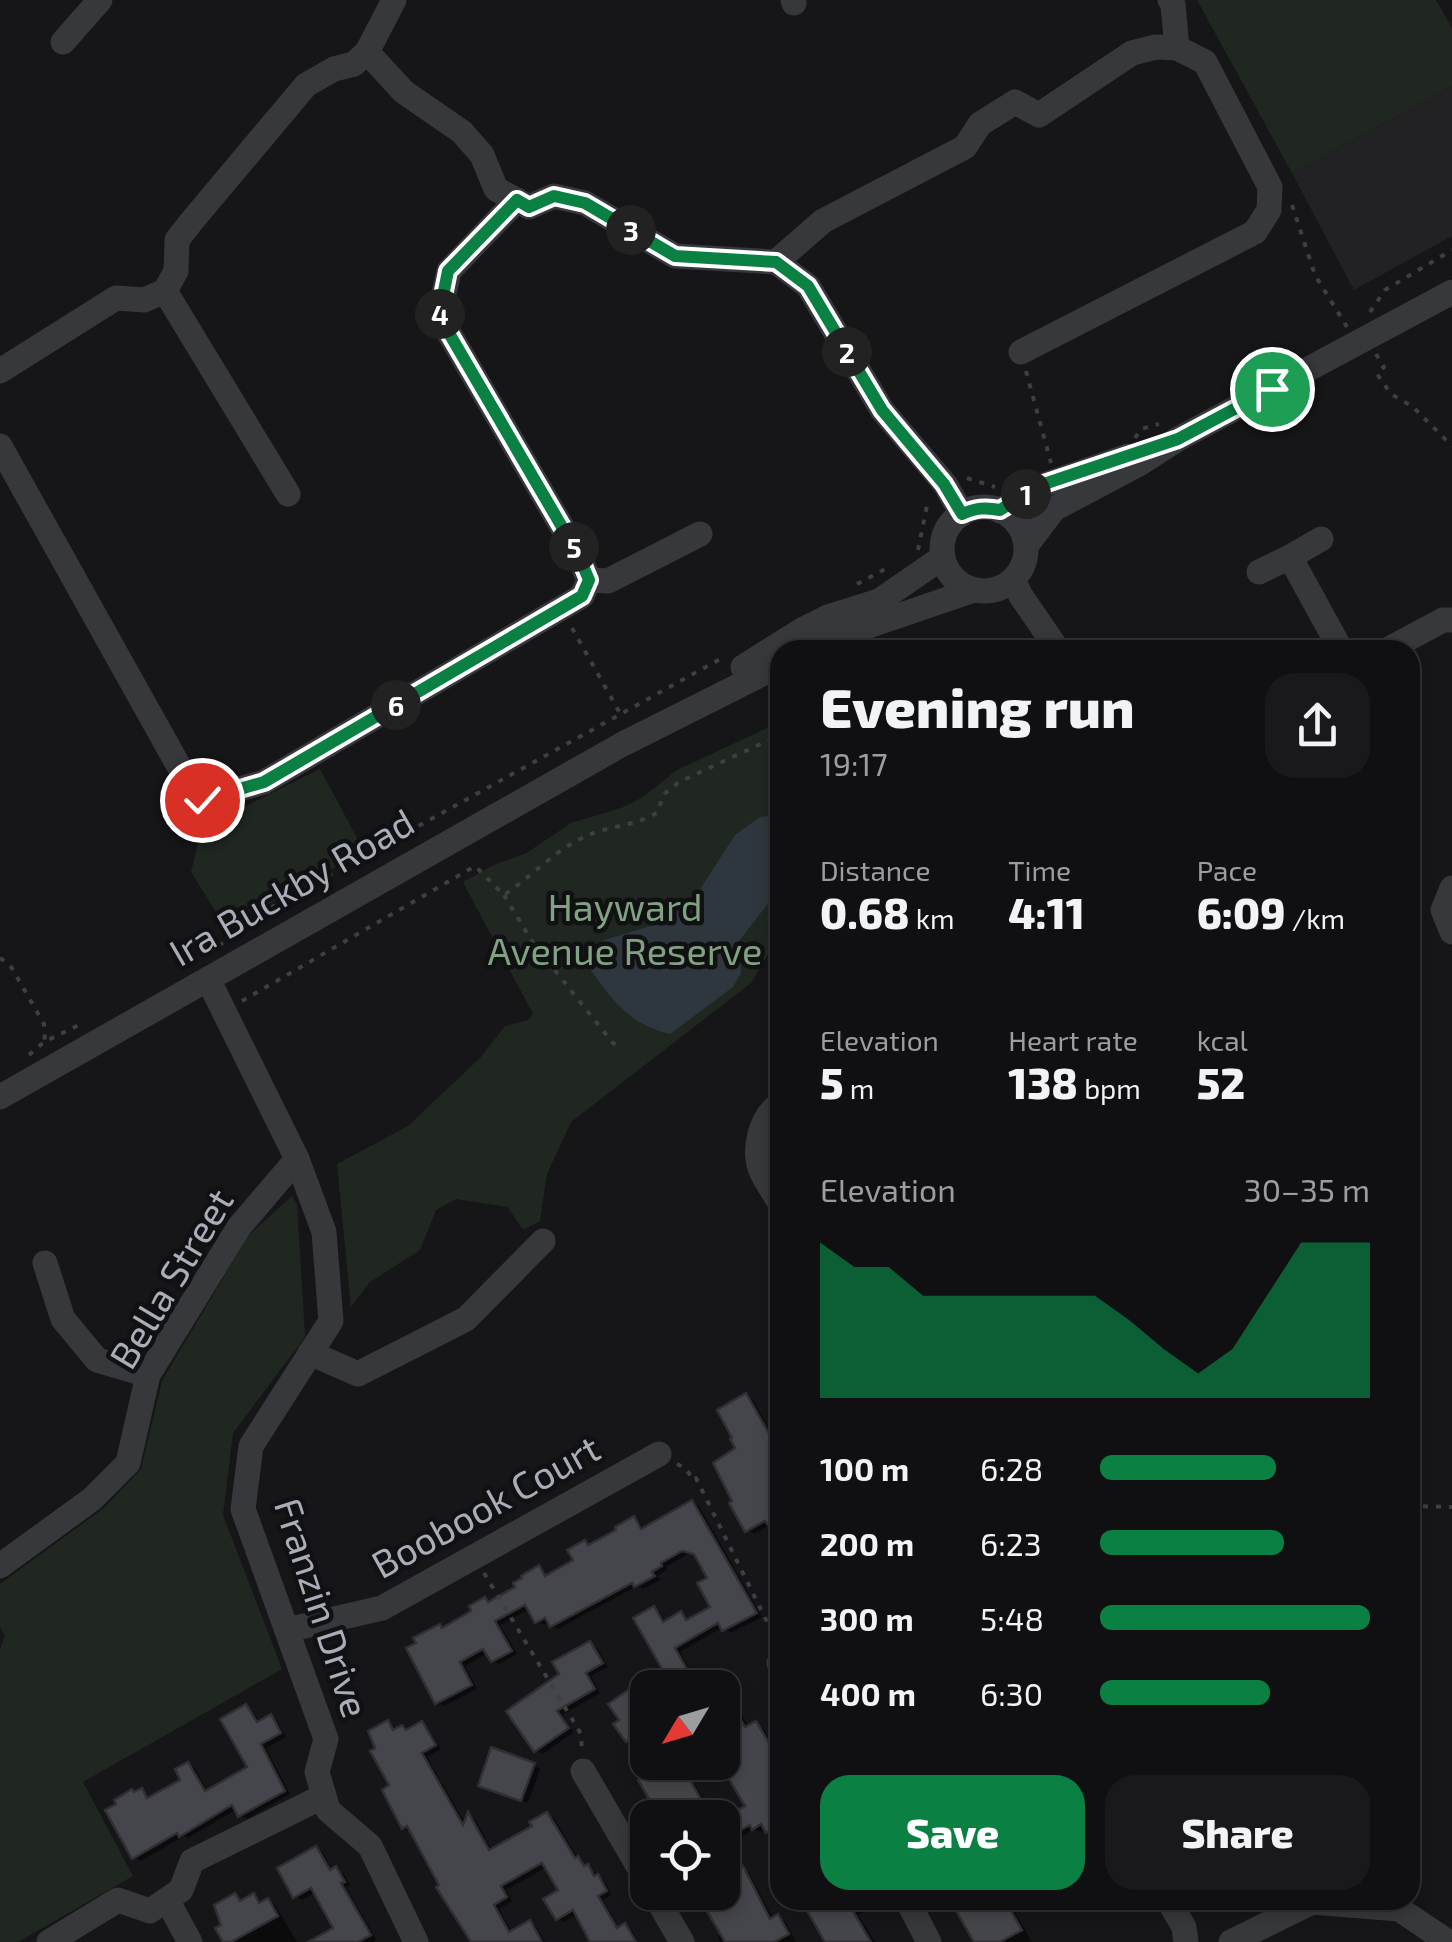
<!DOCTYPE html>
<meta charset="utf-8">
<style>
:root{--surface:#101012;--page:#19191b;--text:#f1f3f6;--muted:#9c9d9f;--line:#303032;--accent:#0b8043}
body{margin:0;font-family:"Exo 2",sans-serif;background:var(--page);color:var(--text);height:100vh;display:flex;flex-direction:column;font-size:38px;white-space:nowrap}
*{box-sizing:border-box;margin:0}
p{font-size:32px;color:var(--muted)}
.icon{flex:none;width:55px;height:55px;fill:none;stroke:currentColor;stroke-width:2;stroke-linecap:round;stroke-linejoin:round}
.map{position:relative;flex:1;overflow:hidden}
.sheet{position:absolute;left:770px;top:640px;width:650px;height:1270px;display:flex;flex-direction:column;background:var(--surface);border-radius:30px;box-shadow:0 5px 15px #0003,0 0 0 2px var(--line)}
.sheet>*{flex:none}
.needle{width:65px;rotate:232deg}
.tools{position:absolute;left:630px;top:1670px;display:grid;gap:20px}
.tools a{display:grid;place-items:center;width:110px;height:110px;border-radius:20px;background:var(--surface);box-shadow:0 5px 15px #0003,0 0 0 2px var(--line);font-size:50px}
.pin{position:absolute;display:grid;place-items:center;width:85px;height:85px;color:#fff;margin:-42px;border:5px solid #fff;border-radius:50%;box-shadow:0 2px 10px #0007}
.km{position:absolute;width:50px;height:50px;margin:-25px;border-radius:50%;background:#222;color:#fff;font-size:28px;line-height:50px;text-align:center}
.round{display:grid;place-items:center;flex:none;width:105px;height:105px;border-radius:30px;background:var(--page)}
.overview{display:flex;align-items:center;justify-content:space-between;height:170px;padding:0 50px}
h1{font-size:55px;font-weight:800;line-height:75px}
.stats{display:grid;grid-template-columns:repeat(3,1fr);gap:15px;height:170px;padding:10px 50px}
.stats div{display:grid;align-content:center}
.stats b{font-size:42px;font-weight:800}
.stats small{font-size:28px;font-weight:400}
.stats p{font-size:28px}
.chart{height:280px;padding:20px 50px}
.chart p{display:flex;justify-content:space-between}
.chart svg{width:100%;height:180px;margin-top:10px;fill:var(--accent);opacity:.7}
.primary-button{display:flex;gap:20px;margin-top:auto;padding:20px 50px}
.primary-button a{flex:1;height:115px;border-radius:30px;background:var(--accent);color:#fff;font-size:40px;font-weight:800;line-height:115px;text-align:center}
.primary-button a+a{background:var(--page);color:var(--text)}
ul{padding:0 50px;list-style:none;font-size:32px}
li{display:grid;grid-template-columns:160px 120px 1fr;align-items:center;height:75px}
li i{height:25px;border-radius:12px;background:var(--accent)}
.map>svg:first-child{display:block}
.built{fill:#222225}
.green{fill:#202721}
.water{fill:#2e373d}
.shadow{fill:#0007}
.building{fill:#45464b;stroke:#303034;stroke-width:2.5}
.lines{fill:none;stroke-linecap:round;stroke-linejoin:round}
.path{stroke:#3d3f43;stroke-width:4;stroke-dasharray:5 8;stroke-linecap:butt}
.minor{stroke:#37383c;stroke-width:25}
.route-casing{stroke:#fff;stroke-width:20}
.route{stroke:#0b8043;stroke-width:12}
.labels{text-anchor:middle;stroke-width:9;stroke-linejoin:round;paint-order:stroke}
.street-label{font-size:38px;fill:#a8adb7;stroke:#111113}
.park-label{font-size:38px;fill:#80a282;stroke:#111113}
</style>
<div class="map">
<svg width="1452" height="1942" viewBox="0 0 1452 1942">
<rect width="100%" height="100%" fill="#161618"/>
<!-- built -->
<path class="built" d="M1452,86V236L1354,290L1292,173Z"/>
<!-- green -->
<g class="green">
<path d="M1197,0H1436L1452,28V86L1292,173Z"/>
<path d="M780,722V934L751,983L571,1122L547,1174L540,1221L523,1230L508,1207L456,1199L436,1210L420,1250L370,1282L351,1307L337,1164L408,1126L480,1058L505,1026L528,1020L533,1014L463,882L496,864L525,854L571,823L621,808L643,797L677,770Z"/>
<path d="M320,769L364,851L226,928L191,872L205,815L226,816Z"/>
<path d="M292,1196L297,1204L305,1337L233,1433L223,1515L282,1669L83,1782L133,1876L18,1942H0V1649L5,1636L0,1627V1584L104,1508L141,1469L162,1381L248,1236Z"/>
</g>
<!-- water -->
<path class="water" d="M780,815V888L739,941L741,973L733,987L670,1034C630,1025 613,1001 590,969L601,941L664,922L697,894L735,835L760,817Z"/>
<!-- shadow -->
<g class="shadow">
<path d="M746,1396L753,1400L780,1448V1525L776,1527L771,1524L754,1534L747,1530L739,1449Z"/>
<path d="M692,1502L699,1506L762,1617L731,1633L723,1627L680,1652L698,1684L720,1672L726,1675L735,1691L729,1694L749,1728L756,1724L763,1728L772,1743L780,1749V1834L779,1832L774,1835L766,1828L761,1832L755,1829L724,1846L739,1872L743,1869L749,1873L774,1920L778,1917L785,1921L796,1942H721L718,1937L723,1934L702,1897L694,1892H722V1820L748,1807L722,1688H675L654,1609L660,1612L666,1623L681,1614L689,1621L714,1608L710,1579L697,1555L690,1553L666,1567L667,1570L657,1576L660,1580L643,1589L637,1586L558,1629L550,1622L544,1625L537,1621L530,1609L500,1625L517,1654L499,1664L493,1661L488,1653L465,1666L477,1689L444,1706L437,1703L444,1629L475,1612L485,1600L490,1603L518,1588L539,1568L548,1577L576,1561L585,1543L591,1546L634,1519L640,1523L644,1530Z"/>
<path d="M590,1644L597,1648L608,1667L591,1676L600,1693L562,1715L574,1732L543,1754L536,1750L562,1675Z"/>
<path d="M628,1693L635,1696L648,1714V1745L645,1742L643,1744L638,1741L634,1744L628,1740L622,1720Z"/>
<path d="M246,1707L253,1711L260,1723L271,1717L277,1721L286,1737L266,1748L290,1794L247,1819L240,1815L237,1809L188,1838L184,1836L141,1861L134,1857L136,1794L142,1791L151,1799L184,1781L188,1765L195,1768L208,1792L251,1768Z"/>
<path d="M388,1723L397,1731L402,1727L409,1731L422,1724L428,1728L441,1749L427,1757L466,1825L469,1816L475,1819L492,1851L535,1827L547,1814L554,1818L579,1860L604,1880L612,1895L603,1900L620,1929L625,1926L632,1930L638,1942H594L578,1914L564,1922L558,1918L562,1891L547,1867L506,1890L512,1901L499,1909L512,1933L530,1923L536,1926L545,1942H474L410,1831L403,1827L392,1785Z"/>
<path d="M660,1762H682L706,1804L714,1807L721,1818H663L664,1768Z"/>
<path d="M534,1765L540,1769L528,1803L487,1788Z"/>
<path d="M316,1849L323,1853L333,1871L336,1869L343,1873L350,1885L346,1887L376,1939L374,1942H313L336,1929L316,1892L302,1900L295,1896Z"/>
<path d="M235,1896L243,1902L254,1896L263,1904L268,1901L275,1905L297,1942H226L224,1926Z"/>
<path d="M804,1900H857L864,1912L858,1915L873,1939L877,1942H834Z"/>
<path d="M949,1900H1008L1032,1942H977L960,1912L955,1910Z"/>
</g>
<!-- building -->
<g class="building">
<path d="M746,1393L780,1453V1518L768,1525L765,1521L745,1532L729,1503L732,1501L713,1463L735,1448L730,1439L732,1438L717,1410Z"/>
<path d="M692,1500L757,1613L722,1631L718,1623L675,1648L695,1683L720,1669L730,1688H723L745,1727L756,1721L769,1743L773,1741L780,1754V1825L766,1833L761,1824L752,1830L750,1825L722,1840V1819L745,1806L722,1767V1688H673L633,1618L654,1606L663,1622L681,1611L686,1620L710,1607L697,1583L707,1578L694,1554L682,1551L661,1563L662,1566L652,1572L655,1576L634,1587L632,1583L550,1627L545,1618L535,1623L525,1605L495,1621L512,1651L491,1662L483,1649L460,1662L472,1685L435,1704L406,1648L416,1643L413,1638L440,1624L442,1628L471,1611L469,1606L485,1597L488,1602L515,1587L513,1583L522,1578L521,1576L539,1565L545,1576L573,1560L567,1550L585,1540L588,1545L616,1530L615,1527L634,1516L641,1529Z"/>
<path d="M590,1641L603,1663L586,1673L595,1689L557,1711L569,1728L534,1752L506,1711L559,1674L552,1662Z"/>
<path d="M628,1690L648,1717V1732L634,1742L632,1738L626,1742L613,1724L619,1720L608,1704Z"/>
<path d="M246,1704L257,1722L271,1714L281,1733L261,1744L285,1791L238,1817L232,1805L179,1837L177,1833L132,1859L105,1810L116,1804L114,1800L132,1789L134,1792L142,1788L147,1798L180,1780L175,1769L188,1762L205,1791L247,1767L220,1719Z"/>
<path d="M388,1720L393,1730L402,1725L406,1730L422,1721L436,1745L422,1753L463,1825L468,1812L489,1850L532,1826L529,1822L547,1812L575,1858L578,1856L584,1866L588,1864L594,1876L598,1874L607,1891L598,1896L617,1928L625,1923L636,1942H590L573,1910L556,1920L543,1899L558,1890L542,1863L501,1886L507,1897L494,1905L509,1932L530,1920L542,1942H471L436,1887L439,1885L407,1826L402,1829L382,1790L389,1785L370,1751L375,1748L368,1731Z"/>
<path d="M491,1747L535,1763L521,1801L478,1786Z"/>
<path d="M669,1762H680L703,1803L709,1800L719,1818H660L638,1780Z"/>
<path d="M316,1846L330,1870L336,1866L345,1882L341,1883L371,1935L358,1942H308L333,1928L311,1888L293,1898L277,1868Z"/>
<path d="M722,1848L735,1871L743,1866L770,1919L778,1914L789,1934L774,1942H725L696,1892H722Z"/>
<path d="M235,1893L240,1901L254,1893L259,1903L268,1898L278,1916L231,1942H223L215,1928L221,1925L214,1905Z"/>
<path d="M801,1900H873L853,1911L871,1942H825Z"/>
<path d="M950,1900H1005L1022,1930L1000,1942H974Z"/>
</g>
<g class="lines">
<!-- path -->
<g class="path">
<path d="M1292,205L1315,275L1347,327"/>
<path d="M1370,312L1385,290L1452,250"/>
<path d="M1376,354L1384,367L1377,374L1391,394L1413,407L1452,446"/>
<path d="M1026,371L1051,463"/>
<path d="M1135,438L1141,429L1159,424"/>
<path d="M967,478L995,487"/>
<path d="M918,550L928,500"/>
<path d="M857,584L889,567"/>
<path d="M572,628L621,715"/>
<path d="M504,895L533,943L612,1042L621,1049"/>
<path d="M219,946L245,922L722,658"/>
<path d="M0,958L10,965L44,1024L45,1043"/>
<path d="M242,1001L475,866L504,895C531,877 553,852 582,838C607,825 635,827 658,812L663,795L679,782L769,740L780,731"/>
<path d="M29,1055L44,1042L81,1024"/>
<path d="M677,1464L685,1468L694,1480L696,1478L777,1642"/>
<path d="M1410,1506L1452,1507"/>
<path d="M484,1573L581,1734L582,1751"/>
</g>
<!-- minor -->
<g class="minor">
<path d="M793,0L794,3"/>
<path d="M1170,0L1173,5L1177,48"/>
<path d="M63,42L100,0"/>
<path d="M367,52L404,92L462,132L482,155L496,189L529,207L554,196L585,203L675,256L776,262L808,286L882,410L945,484L962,514"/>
<path d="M776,262L823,221L965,147L980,124L1015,102L1039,115L1132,53L1156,47L1177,48L1205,62L1270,187L1269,210L1255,232L1021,352"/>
<path d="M165,291L288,494"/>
<path d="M0,371L116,298L144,300L165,291L176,271L177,240L191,222L306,85L334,69L354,64L367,52L394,0"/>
<path d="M0,446L191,788L202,800L264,782L582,596L589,580L579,556L439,316L449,271L517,200"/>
<circle cx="984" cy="549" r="42"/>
<path d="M1000,511L1038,487L1128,456"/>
<path d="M1026,546L1054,509L1139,464L1178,439L1452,292"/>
<path d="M1290,557L1321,539"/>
<path d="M1259,572L1290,557L1341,650"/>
<path d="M589,580L608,581L700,534"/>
<path d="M1013,580L1021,596L1058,650"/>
<path d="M809,650L854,631L974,590"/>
<path d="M1387,650L1443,620H1452"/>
<path d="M743,667L802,630L828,617L879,601L943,557"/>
<path d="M1452,888L1443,910L1452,932"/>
<path d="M0,1097L621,745L780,665"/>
<path d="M780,1104C760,1117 752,1151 762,1173C767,1183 774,1193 780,1203"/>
<path d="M45,1263L63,1319L97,1360L148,1375"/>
<path d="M310,1353L358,1374L466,1319L543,1241"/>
<path d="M0,1566L92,1499L128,1463L148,1375L239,1227L297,1159"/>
<path d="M287,1630L382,1608L659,1454"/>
<path d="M779,1663L780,1665"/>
<path d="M583,1771L648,1883"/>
<path d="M324,1796L328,1810L370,1846L416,1942"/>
<path d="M653,1892L682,1942"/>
<path d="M167,1900L190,1942"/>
<path d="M907,1900L929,1942"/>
<path d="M1168,1900L1184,1927L1186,1942"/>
<path d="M49,1942L118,1900L150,1911L181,1890L192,1861L324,1796L317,1772L326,1739L243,1509L251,1446L331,1321L324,1232L297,1159L208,979"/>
<path d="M1231,1942L1312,1902L1399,1909L1448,1942"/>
</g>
</g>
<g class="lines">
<!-- route casing -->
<g class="route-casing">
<path id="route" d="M202,800L264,782L582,596L589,580L579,556L439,316L448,271L517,200L529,207L554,196L585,203L675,256L776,262L808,286L882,410L944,484L962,514C976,508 985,507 1000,510L1038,486L1178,439L1272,389"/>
</g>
<!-- route -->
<use href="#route" class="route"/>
</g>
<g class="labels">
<!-- street labels -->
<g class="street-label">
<text transform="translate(292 888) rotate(-30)" y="13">Ira Buckby Road</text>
<text transform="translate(172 1279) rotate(-59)" y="13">Bella Street</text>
<text transform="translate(486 1507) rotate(-29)" y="13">Boobook Court</text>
<text transform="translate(321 1608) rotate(72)" y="13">Franzin Drive</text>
</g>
<!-- park labels -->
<g class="park-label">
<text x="625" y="921">Hayward<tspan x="625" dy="44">Avenue Reserve</tspan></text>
</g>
</g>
</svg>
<div class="tools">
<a><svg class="needle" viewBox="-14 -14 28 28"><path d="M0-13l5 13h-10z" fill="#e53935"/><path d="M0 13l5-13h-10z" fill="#9c9d9f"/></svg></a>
<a><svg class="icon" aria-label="locate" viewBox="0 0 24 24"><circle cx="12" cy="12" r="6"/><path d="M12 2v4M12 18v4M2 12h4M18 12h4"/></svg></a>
</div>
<div class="pin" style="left:1272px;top:389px;background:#1e9e55"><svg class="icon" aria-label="arrive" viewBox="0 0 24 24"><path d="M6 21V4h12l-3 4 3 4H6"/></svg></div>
<div class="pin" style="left:202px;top:800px;background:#d93025"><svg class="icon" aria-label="check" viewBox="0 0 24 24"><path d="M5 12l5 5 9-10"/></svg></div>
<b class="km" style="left:1026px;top:494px">1</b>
<b class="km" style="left:847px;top:352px">2</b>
<b class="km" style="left:631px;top:230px">3</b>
<b class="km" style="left:440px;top:314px">4</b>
<b class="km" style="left:574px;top:547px">5</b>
<b class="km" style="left:396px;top:705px">6</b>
<section class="sheet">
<div class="overview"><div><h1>Evening run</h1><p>19:17</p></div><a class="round"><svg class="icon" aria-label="share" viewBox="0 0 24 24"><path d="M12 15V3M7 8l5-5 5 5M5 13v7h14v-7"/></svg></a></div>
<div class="stats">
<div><p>Distance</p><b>0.68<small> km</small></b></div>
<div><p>Time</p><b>4:11</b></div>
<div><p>Pace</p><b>6:09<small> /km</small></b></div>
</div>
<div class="stats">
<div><p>Elevation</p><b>5<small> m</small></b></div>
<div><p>Heart rate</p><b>138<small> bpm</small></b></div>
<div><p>kcal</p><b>52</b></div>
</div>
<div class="chart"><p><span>Elevation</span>30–35 m</p>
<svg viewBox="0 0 160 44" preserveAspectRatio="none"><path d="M0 44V6L10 12L20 12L30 19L40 19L50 19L60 19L70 19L80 19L90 25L100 32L110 38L120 32L130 19L140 6L150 6L160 6V44z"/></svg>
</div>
<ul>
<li><b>100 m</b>6:28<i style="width:65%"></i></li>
<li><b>200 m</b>6:23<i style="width:68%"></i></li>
<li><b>300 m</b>5:48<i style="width:100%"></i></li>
<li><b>400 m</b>6:30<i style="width:63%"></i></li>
</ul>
<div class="primary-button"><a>Save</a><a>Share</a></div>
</section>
</div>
